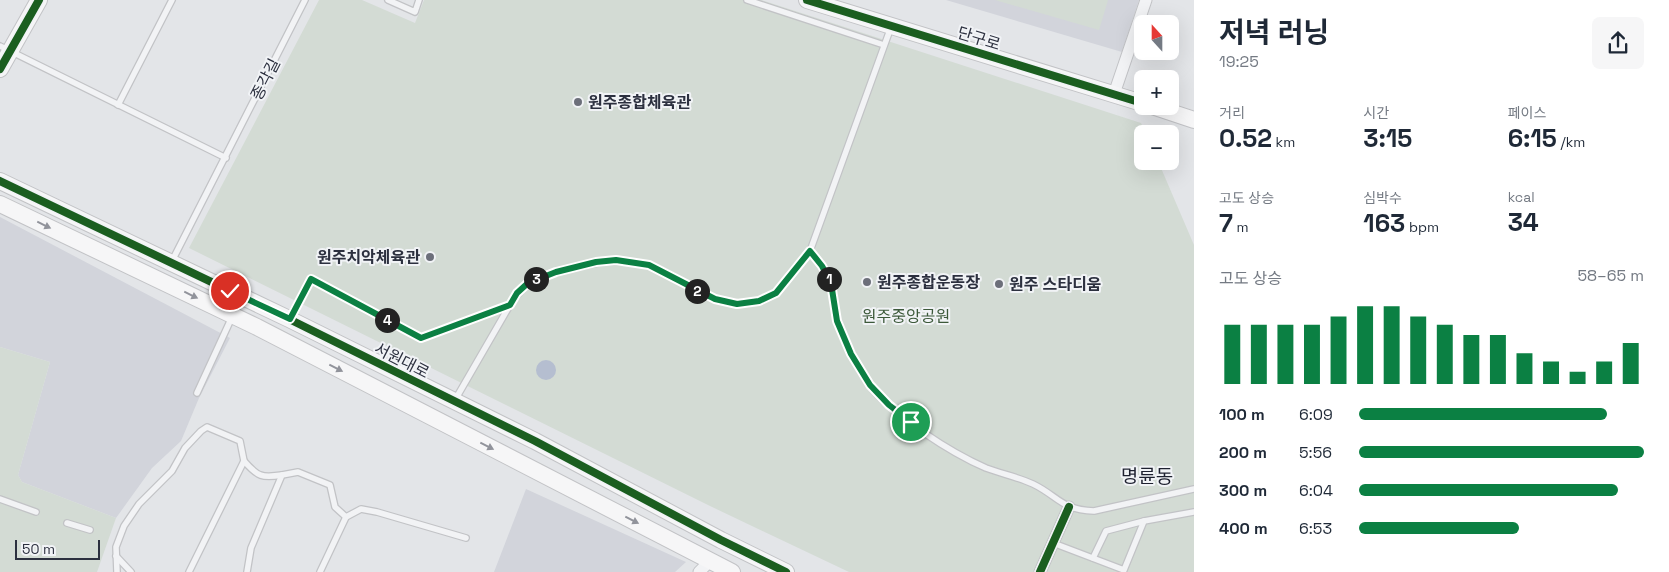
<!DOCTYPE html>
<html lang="ko">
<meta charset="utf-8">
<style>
:root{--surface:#fff;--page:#f6f6f7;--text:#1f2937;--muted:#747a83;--accent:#0b8043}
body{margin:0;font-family:"Space Grotesk","Noto Sans KR",sans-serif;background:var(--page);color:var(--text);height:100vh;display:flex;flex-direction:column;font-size:19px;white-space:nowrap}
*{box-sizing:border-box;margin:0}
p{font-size:16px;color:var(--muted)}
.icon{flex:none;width:28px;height:28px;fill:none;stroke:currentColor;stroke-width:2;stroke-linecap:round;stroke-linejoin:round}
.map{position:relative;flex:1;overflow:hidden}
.drawer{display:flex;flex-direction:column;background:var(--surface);width:475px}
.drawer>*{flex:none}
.needle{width:32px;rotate:339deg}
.buttons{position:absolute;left:1134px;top:15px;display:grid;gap:10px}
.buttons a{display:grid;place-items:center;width:45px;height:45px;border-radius:8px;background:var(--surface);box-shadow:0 5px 20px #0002;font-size:25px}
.scale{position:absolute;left:15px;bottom:12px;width:85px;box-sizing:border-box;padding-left:5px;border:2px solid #2c303f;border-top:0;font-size:14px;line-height:18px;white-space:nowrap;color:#2c303f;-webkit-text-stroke:4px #f1f3f6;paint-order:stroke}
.pin{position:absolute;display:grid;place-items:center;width:42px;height:42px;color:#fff;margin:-21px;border:2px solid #fff;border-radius:50%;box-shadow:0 1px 5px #0007}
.km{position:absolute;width:25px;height:25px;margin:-12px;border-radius:50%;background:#222;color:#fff;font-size:14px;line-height:25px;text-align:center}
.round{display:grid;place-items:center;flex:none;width:52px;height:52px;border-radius:8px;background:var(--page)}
.summary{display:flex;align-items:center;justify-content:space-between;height:85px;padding:0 25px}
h1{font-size:28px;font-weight:700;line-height:38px}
.figures{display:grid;grid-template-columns:repeat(3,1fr);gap:8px;height:85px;padding:5px 25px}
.figures div{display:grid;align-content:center}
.figures b{font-size:25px;font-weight:700}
.figures small{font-size:14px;font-weight:400}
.figures p{font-size:14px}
.chart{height:140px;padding:10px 25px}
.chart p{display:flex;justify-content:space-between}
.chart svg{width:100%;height:90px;margin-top:5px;stroke:var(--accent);stroke-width:6}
ul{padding:0 25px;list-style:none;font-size:16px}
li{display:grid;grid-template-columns:80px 60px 1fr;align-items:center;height:38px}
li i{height:12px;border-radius:6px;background:var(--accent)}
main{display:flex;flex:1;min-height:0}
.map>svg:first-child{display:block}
.built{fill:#d2d4db}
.green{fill:#d3dbd4}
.water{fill:#b5bed0}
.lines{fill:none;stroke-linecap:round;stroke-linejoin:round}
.lane-casing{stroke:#c2c3c6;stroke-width:8}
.street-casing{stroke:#c2c3c6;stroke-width:13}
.secondary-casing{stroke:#c2c3c6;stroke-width:18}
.lane{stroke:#f2f3f5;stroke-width:5.5}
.street{stroke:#f2f3f5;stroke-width:11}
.secondary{stroke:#f6f6f7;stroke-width:16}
.cycleway-casing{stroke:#f1f3f6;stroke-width:11}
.cycleway{stroke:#1b5e20;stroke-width:8}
.oneway{fill:#91939b}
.route-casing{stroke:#fff;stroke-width:10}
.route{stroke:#0b8043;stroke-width:6}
.poi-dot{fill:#6c6f7a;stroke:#f1f3f6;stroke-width:2}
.labels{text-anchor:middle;stroke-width:4;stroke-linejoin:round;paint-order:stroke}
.street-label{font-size:16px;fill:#2c303f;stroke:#f1f3f6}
.poi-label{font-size:16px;font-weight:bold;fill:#2c303f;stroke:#f1f3f6;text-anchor:start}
.park-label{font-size:16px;fill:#3c593a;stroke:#f1f3f6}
.quarter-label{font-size:19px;fill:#1e2130;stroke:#f1f3f6}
</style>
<main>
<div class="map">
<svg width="1194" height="572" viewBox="0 0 1194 572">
<rect width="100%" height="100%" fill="#e3e5e8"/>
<!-- built -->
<g class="built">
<path d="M946,0H1139L1122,52Z"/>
<path d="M0,217L230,338L199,398L181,441L152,468L116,518L22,482L18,475L50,362L0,347Z"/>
<path d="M526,489L686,562L675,572H494Z"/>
</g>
<!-- green -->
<g class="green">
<path d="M319,0H362L415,23L424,0H761L1141,123L1146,134H1142V161H1158L1194,245V572H849L710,506L189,248Z"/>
<path d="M995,0H1108L1099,30Z"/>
<path d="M0,347L50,362L18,475L22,482L116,518L97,572H0Z"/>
</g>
<!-- water -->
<circle class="water" cx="546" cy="370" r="10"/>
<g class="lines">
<!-- lane casing -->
<g class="lane-casing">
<g id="lane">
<path d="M388,0L415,12L419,0"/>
<path d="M747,0L884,45"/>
<path d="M891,27L810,251C818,261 827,271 831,283C835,295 834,308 837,320C841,332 846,345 852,355C857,365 863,376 869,385C892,415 951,453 986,468C1002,474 1018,477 1033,484C1058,496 1061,510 1094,511L1194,489"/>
<path d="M0,46L226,158"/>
<path d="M118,105L172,0"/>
<path d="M172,261L305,0"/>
<path d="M290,317L311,279L421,338L510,305"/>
<path d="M197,393L232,317"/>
<path d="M455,400L510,305C525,281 541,275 569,269C595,263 620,257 647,265C685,275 714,315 759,301C764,299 772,295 776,292C782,287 786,280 790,274C796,266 804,259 810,251"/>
<path d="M244,461C258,477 262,478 282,475"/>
<path d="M0,499L36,512"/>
<path d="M67,523L90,530"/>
<path d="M1053,543L1124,570L1144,521L1194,512"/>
<path d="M116,556L131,572"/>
<path d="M1093,558L1106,531L1144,521"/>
<path d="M117,572L116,547L124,526L139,504L172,471L185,448L201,431L207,427L240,441L244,461L189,572"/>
<path d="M247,572L251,548L282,475L298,472L330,485L335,507L346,517"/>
<path d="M320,572L346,517L361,509L377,512L466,538"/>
</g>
</g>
<!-- street casing -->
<g class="street-casing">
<g id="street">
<path d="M1114,94L1146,0"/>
<path d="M699,572L710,561"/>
<path d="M1040,572L1069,507"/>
</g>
</g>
<!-- secondary casing -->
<g class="secondary-casing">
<g id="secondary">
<path d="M807,0L1142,103"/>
<path d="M0,69L39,0"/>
<path d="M1152,106L1194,120"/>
<path d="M0,181L289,319L535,441L721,540L786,572"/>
<path d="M0,204L257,327L732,572"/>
</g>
</g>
<!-- lane -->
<use href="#lane" class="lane"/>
<!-- street -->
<use href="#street" class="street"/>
<!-- secondary -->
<use href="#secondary" class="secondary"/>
<!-- cycleway casing -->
<g class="cycleway-casing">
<g id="cycleway">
<path d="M807,0L1142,103"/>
<path d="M0,69L39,0"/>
<path d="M0,181L289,319L535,441L721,540L786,572"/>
<path d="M1040,572L1069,507"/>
</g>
</g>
<!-- cycleway -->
<use href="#cycleway" class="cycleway"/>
</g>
<!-- one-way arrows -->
<defs><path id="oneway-solid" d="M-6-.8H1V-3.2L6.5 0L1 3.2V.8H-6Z" transform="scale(1.25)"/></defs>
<g class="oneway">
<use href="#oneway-solid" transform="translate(44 225) rotate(26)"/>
<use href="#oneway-solid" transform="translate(191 295) rotate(26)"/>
<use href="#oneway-solid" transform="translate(336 368) rotate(27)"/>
<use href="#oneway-solid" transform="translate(487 446) rotate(27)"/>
<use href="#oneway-solid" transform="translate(632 520) rotate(27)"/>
</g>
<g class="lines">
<!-- route casing -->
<g class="route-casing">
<path id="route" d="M230,291L290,319L311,279L421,338L510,305L517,293L528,283L556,272L596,262L616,260L649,265L715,299L737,304L759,301L776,293L810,251L822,266L831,283L837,321L851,354L870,385L889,405L911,422"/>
</g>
<!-- route -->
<use href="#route" class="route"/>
</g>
<!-- markers -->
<g class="poi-dot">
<circle cx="578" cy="102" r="5"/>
<circle cx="430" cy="257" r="5"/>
<circle cx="867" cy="282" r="5"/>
<circle cx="999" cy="284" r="5"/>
</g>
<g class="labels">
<!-- street labels -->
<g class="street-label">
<text transform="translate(979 38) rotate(17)" y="6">단구로</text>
<text transform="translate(265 79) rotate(-63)" y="6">종각길</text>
<text transform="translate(402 360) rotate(27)" y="6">서원대로</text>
</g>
<!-- poi labels -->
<g class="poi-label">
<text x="588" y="108">원주종합체육관</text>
<text x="420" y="263" text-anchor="end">원주치악체육관</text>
<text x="877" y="288">원주종합운동장</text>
<text x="1009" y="290">원주 스타디움</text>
</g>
<!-- park labels -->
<g class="park-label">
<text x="906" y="322">원주중앙공원</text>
</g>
<!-- quarter labels -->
<g class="quarter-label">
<text x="1147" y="483">명륜동</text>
</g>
</g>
</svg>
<div class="buttons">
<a><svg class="needle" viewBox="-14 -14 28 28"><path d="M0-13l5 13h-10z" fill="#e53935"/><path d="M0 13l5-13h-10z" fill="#747a83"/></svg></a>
<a>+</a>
<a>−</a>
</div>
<div class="scale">50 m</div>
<div class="pin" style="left:911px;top:422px;background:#1e9e55"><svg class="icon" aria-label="arrive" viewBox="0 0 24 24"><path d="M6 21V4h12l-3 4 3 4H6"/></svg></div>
<div class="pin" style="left:230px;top:291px;background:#d93025"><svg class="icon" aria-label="check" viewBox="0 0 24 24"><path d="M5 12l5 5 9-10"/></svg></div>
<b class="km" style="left:829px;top:279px">1</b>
<b class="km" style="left:697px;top:291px">2</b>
<b class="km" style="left:536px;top:279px">3</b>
<b class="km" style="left:387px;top:320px">4</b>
</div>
<section class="drawer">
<div class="summary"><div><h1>저녁 러닝</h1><p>19:25</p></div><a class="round"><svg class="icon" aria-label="share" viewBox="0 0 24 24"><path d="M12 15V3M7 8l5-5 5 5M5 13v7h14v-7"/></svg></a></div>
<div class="figures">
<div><p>거리</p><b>0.52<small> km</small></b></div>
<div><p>시간</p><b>3:15</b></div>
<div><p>페이스</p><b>6:15<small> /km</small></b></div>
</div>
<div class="figures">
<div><p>고도 상승</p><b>7<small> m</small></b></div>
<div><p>심박수</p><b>163<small> bpm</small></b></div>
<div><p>kcal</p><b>34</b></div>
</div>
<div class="chart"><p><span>고도 상승</span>58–65 m</p>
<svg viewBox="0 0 160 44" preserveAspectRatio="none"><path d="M5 44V15M15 44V15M25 44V15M35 44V15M45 44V11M55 44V6M65 44V6M75 44V11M85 44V15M95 44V20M105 44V20M115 44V29M125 44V33M135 44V38M145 44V33M155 44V24"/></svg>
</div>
<ul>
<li><b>100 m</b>6:09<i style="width:87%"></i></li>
<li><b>200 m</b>5:56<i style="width:100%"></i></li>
<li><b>300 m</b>6:04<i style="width:91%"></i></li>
<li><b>400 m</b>6:53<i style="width:56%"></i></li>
</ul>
</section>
</main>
